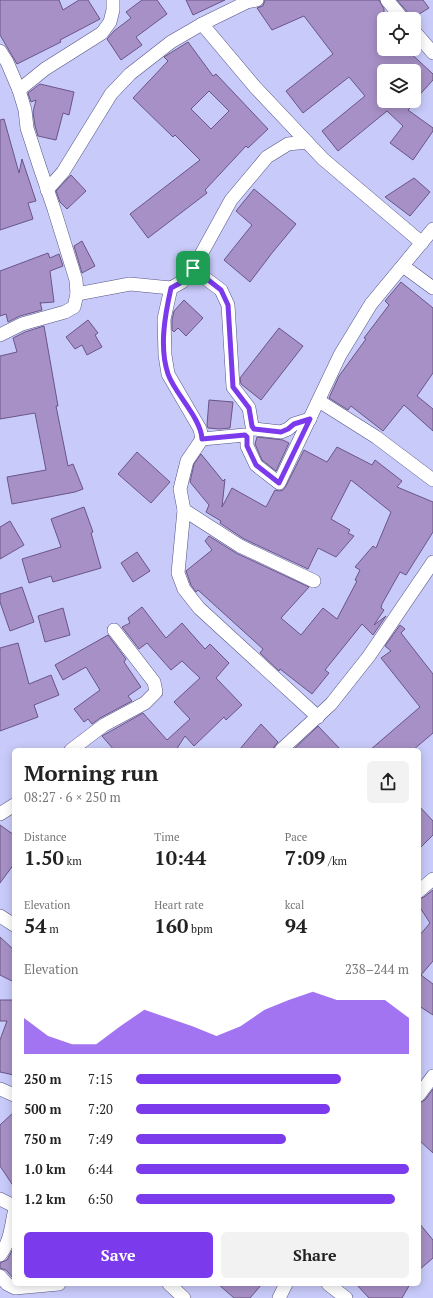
<!DOCTYPE html>
<meta charset="utf-8">
<style>
:root{--surface:#fff;--page:#f2f2f2;--text:#222;--muted:#767676;--accent:#7c3aed}
body{margin:0;font-family:"PT Serif",serif;background:var(--page);color:var(--text);height:100vh;display:flex;flex-direction:column;font-size:15px;white-space:nowrap}
*{box-sizing:border-box;margin:0}
p{font-size:13px;color:var(--muted)}
.icon{flex:none;width:22px;height:22px;fill:none;stroke:currentColor;stroke-width:2;stroke-linecap:round;stroke-linejoin:round}
.map{position:relative;flex:1;overflow:hidden}
.side{position:absolute;left:12px;top:748px;width:409px;height:538px;display:flex;flex-direction:column;background:var(--surface);border-radius:6px;box-shadow:0 2px 10px #0003}
.side>*{flex:none}
.fabs{position:absolute;left:377px;top:12px;display:grid;gap:8px}
.fabs a{display:grid;place-items:center;width:44px;height:44px;border-radius:6px;background:var(--surface);box-shadow:0 2px 10px #0003;font-size:20px}
.pin{position:absolute;display:grid;place-items:center;width:34px;height:34px;color:#fff;margin:-17px;border-radius:8px;box-shadow:0 2px 6px #0006}
.round{display:grid;place-items:center;flex:none;width:42px;height:42px;border-radius:6px;background:var(--page)}
.head{display:flex;align-items:center;justify-content:space-between;height:68px;padding:0 12px}
h1{font-size:22px;font-weight:600;line-height:30px}
.metrics{display:grid;grid-template-columns:repeat(3,1fr);gap:6px;height:68px;padding:4px 12px}
.metrics div{display:grid;align-content:center}
.metrics b{font-size:20px;font-weight:600}
.metrics small{font-size:11px;font-weight:400}
.metrics p{font-size:11px}
.chart{height:112px;padding:8px 12px}
.chart p{display:flex;justify-content:space-between}
.chart svg{width:100%;height:72px;margin-top:4px;fill:var(--accent);opacity:.7}
.primary-button{display:flex;gap:8px;margin-top:auto;padding:8px 12px}
.primary-button a{flex:1;height:46px;border-radius:6px;background:var(--accent);color:#fff;font-size:16px;font-weight:600;line-height:46px;text-align:center}
.primary-button a+a{background:var(--page);color:var(--text)}
ul{padding:0 12px;list-style:none;font-size:13px}
li{display:grid;grid-template-columns:64px 48px 1fr;align-items:center;height:30px}
li i{height:10px;border-radius:5px;background:var(--accent)}
.map>svg:first-child{display:block}
.building{fill:#a790c6;stroke:#6a5586;fill-rule:evenodd}
.lines{fill:none;stroke-linecap:round;stroke-linejoin:round}
.street-casing{stroke:#555487;stroke-width:14}
.street{stroke:#fff;stroke-width:13}
.route-casing{stroke:#fff;stroke-width:8}
.route{stroke:#7c3aed;stroke-width:5}
</style>
<div class="map">
<svg width="433" height="1298" viewBox="0 0 433 1298">
<rect width="100%" height="100%" fill="#c8caf9"/>
<!-- building -->
<g class="building">
<path d="M0,0H59L63,10L79,0H88L100,19L60,40L61,42L17,64L0,35Z"/>
<path d="M142,0H157L167,14L136,37L142,45L121,60L107,39L114,31L131,18L126,12Z"/>
<path d="M186,0H225L193,15Z"/>
<path d="M265,0H379L384,9V49H406L433,74V80L414,101V71H384V101H417L408,110L433,128V131L413,160L390,143L403,126L387,111L338,151L322,131L365,96L349,77L303,113L286,91L333,54L304,16L272,30L257,8L263,6Z"/>
<path d="M397,0H423L429,8L411,19L409,14Z"/>
<path d="M188,42L213,76L216,74L268,129L248,148L246,146L205,190L207,193L148,238L130,214L200,160L175,135L173,137L133,98L168,61L164,57ZM209,91L229,111L211,129L191,109Z"/>
<path d="M40,84L74,92L69,115L63,113L56,140L38,136L35,126L33,112L36,100L31,102L28,93Z"/>
<path d="M4,119L19,173L22,159L36,201L28,203L33,219L0,230V120Z"/>
<path d="M71,175L86,191L67,209L60,202L56,191Z"/>
<path d="M414,178L430,192L410,216L385,197Z"/>
<path d="M254,189L296,224L272,253L250,282L224,260L252,225L236,211Z"/>
<path d="M82,241L95,266L82,273L74,246Z"/>
<path d="M48,253L50,258L59,254L63,266L50,271L54,302L41,303L40,302L42,310L20,316L8,322L6,314L0,316V271Z"/>
<path d="M401,282L433,308V373L417,396L433,409V431L404,405L383,431L351,406L348,410L329,398L339,376L366,339L364,338L389,305L385,301Z"/>
<path d="M184,300L203,318L186,336L178,328L174,332L172,330V320L174,311Z"/>
<path d="M88,320L98,333L95,335L102,347L87,355L82,345L75,349L66,337Z"/>
<path d="M44,326L58,406H56L68,466L73,464L83,489L75,492L12,504L7,477L46,470L35,413L0,419V356L17,352L13,338L25,332Z"/>
<path d="M279,328L303,346L261,400L241,384L240,378Z"/>
<path d="M209,400L233,402L230,428L220,429L208,428L207,425Z"/>
<path d="M257,437L283,440L289,443L276,471L262,460L255,444Z"/>
<path d="M337,447L372,465L375,460L402,481L397,487L433,502V532L406,575L400,572L382,604L381,608L384,610L374,625L386,616L373,635L362,624L325,670L329,673L312,694L280,669L279,671L260,653L263,649L198,590L196,592L191,585L186,571L212,550L205,541L209,536L236,553L309,587L281,618L301,635L323,608L337,619L357,581L355,580L360,570L355,567L373,546L376,548L391,512L351,480L331,519L350,530L348,533L354,536L336,557L318,548L308,569L244,539L220,523L221,521L206,512L209,505L190,482L194,464L201,454L223,481L225,479L222,507L232,488L266,507L275,490L279,491L283,490L286,486L304,450L327,462Z"/>
<path d="M137,452L170,482L151,503L118,474Z"/>
<path d="M84,507L93,532L91,533L101,568L53,582L51,576L29,583L22,559L61,547L51,519Z"/>
<path d="M10,521L24,545L0,559V527Z"/>
<path d="M137,552L150,571L133,582L121,563Z"/>
<path d="M22,587L34,622L10,631L0,602V594Z"/>
<path d="M142,607L166,638L182,623L205,649L210,644L229,663L216,678L242,705L226,720L224,717L194,746L185,736L176,750H114L102,736L143,713L167,740L190,719L174,702L200,678L182,661L171,670L147,643L139,649L122,627L130,623L128,618Z"/>
<path d="M63,608L70,635L45,642L38,616Z"/>
<path d="M400,625L405,629L401,633L433,674V733L413,750H370L420,707L381,658L391,651L385,646Z"/>
<path d="M108,635L126,659L124,662L141,687L128,696L132,701L100,718L92,724L88,719L84,722L74,709L100,690L86,667L63,680L55,665Z"/>
<path d="M18,643L29,684L51,675L59,695L34,705L38,717L0,731V648Z"/>
<path d="M261,724L278,742L274,747L273,750H239Z"/>
<path d="M318,726L341,750H293Z"/>
<path d="M419,806L433,821V835L419,849Z"/>
<path d="M0,825L14,835V864L0,883Z"/>
<path d="M433,890V961L421,975L433,984V1015L419,1006V936L430,923L419,906V899L424,897Z"/>
<path d="M0,937L14,950V982L0,975Z"/>
<path d="M0,1000H14V1075L0,1072V1040L7,1021H0Z"/>
<path d="M433,1089V1153L419,1140V1103L425,1100Z"/>
<path d="M14,1112V1187L0,1166V1125Z"/>
<path d="M419,1223L433,1240V1258L419,1270Z"/>
<path d="M14,1247V1277L13,1278L6,1270L0,1268V1263L7,1260Z"/>
<path d="M218,1284H262L250,1298H234Z"/>
<path d="M356,1284H410L402,1298H369Z"/>
</g>
<g class="lines">
<!-- street casing -->
<g class="street-casing">
<g id="street">
<path d="M387,0L403,19"/>
<path d="M202,24L255,87L323,159L422,243"/>
<path d="M414,31L433,53"/>
<path d="M0,51L7,62L19,90L25,110L27,128L39,165L54,209L76,280L77,294L74,307L65,312L22,324L0,335"/>
<path d="M19,90L45,69L102,33L110,22L113,10V0"/>
<path d="M47,190L63,172L111,94L130,74L171,42L202,24L247,2L257,0"/>
<path d="M403,266L433,288"/>
<path d="M193,269L221,290L228,305L233,387L249,408L252,426L254,429L281,432L288,429L294,424L310,419"/>
<path d="M171,288L164,319L165,355L168,374L200,429L202,439L187,461L180,489L184,510L178,573L184,589L199,608L318,717"/>
<path d="M77,294L130,284L171,288L182,282L193,269L231,200L267,157L288,144L307,142"/>
<path d="M319,401L376,437L433,480"/>
<path d="M202,439L245,435L247,437V446L256,465L279,483L340,355L371,304L433,229"/>
<path d="M184,510L240,546L314,581"/>
<path d="M71,750L104,725L145,703L156,692L154,682L114,630"/>
<path d="M281,750L331,704L369,656L433,562"/>
<path d="M0,814L14,805"/>
<path d="M419,891L433,879"/>
<path d="M0,916L14,925"/>
<path d="M0,1089L14,1095"/>
<path d="M419,1095L433,1076"/>
<path d="M0,1199L14,1206"/>
<path d="M0,1255C10,1242 11,1228 14,1213"/>
<path d="M0,1276L7,1284L15,1288L59,1284"/>
<path d="M169,1284L184,1298"/>
<path d="M328,1284L346,1298"/>
<path d="M279,1298L286,1284"/>
</g>
</g>
<!-- street -->
<use href="#street" class="street"/>
</g>
<g class="lines">
<!-- route casing -->
<g class="route-casing">
<path id="route" d="M193,268L221,290L228,305L233,387L249,408L252,426L254,429L281,432L288,429L294,424L310,419L279,483L256,465L247,446V437L245,435L202,439C201,418 175,394 168,374C159,347 165,315 171,288L182,282Z"/>
</g>
<!-- route -->
<use href="#route" class="route"/>
</g>
</svg>
<div class="fabs">
<a><svg class="icon" aria-label="locate" viewBox="0 0 24 24"><circle cx="12" cy="12" r="6"/><path d="M12 2v4M12 18v4M2 12h4M18 12h4"/></svg></a>
<a><svg class="icon" aria-label="layers" viewBox="0 0 24 24"><path d="M12 4l9 5-9 5-9-5zM3 14l9 5 9-5"/></svg></a>
</div>
<div class="pin" style="left:193px;top:268px;background:#1e9e55"><svg class="icon" aria-label="arrive" viewBox="0 0 24 24"><path d="M6 21V4h12l-3 4 3 4H6"/></svg></div>
<section class="side">
<div class="head"><div><h1>Morning run</h1><p>08:27 · 6 × 250 m</p></div><a class="round"><svg class="icon" aria-label="share" viewBox="0 0 24 24"><path d="M12 15V3M7 8l5-5 5 5M5 13v7h14v-7"/></svg></a></div>
<div class="metrics">
<div><p>Distance</p><b>1.50<small> km</small></b></div>
<div><p>Time</p><b>10:44</b></div>
<div><p>Pace</p><b>7:09<small> /km</small></b></div>
</div>
<div class="metrics">
<div><p>Elevation</p><b>54<small> m</small></b></div>
<div><p>Heart rate</p><b>160<small> bpm</small></b></div>
<div><p>kcal</p><b>94</b></div>
</div>
<div class="chart"><p><span>Elevation</span>238–244 m</p>
<svg viewBox="0 0 160 44" preserveAspectRatio="none"><path d="M0 44V22L10 33L20 38L30 38L40 27L50 17L60 22L70 27L80 33L90 27L100 17L110 11L120 6L130 11L140 11L150 11L160 22V44z"/></svg>
</div>
<ul>
<li><b>250 m</b>7:15<i style="width:75%"></i></li>
<li><b>500 m</b>7:20<i style="width:71%"></i></li>
<li><b>750 m</b>7:49<i style="width:55%"></i></li>
<li><b>1.0 km</b>6:44<i style="width:100%"></i></li>
<li><b>1.2 km</b>6:50<i style="width:95%"></i></li>
</ul>
<div class="primary-button"><a>Save</a><a>Share</a></div>
</section>
</div>
